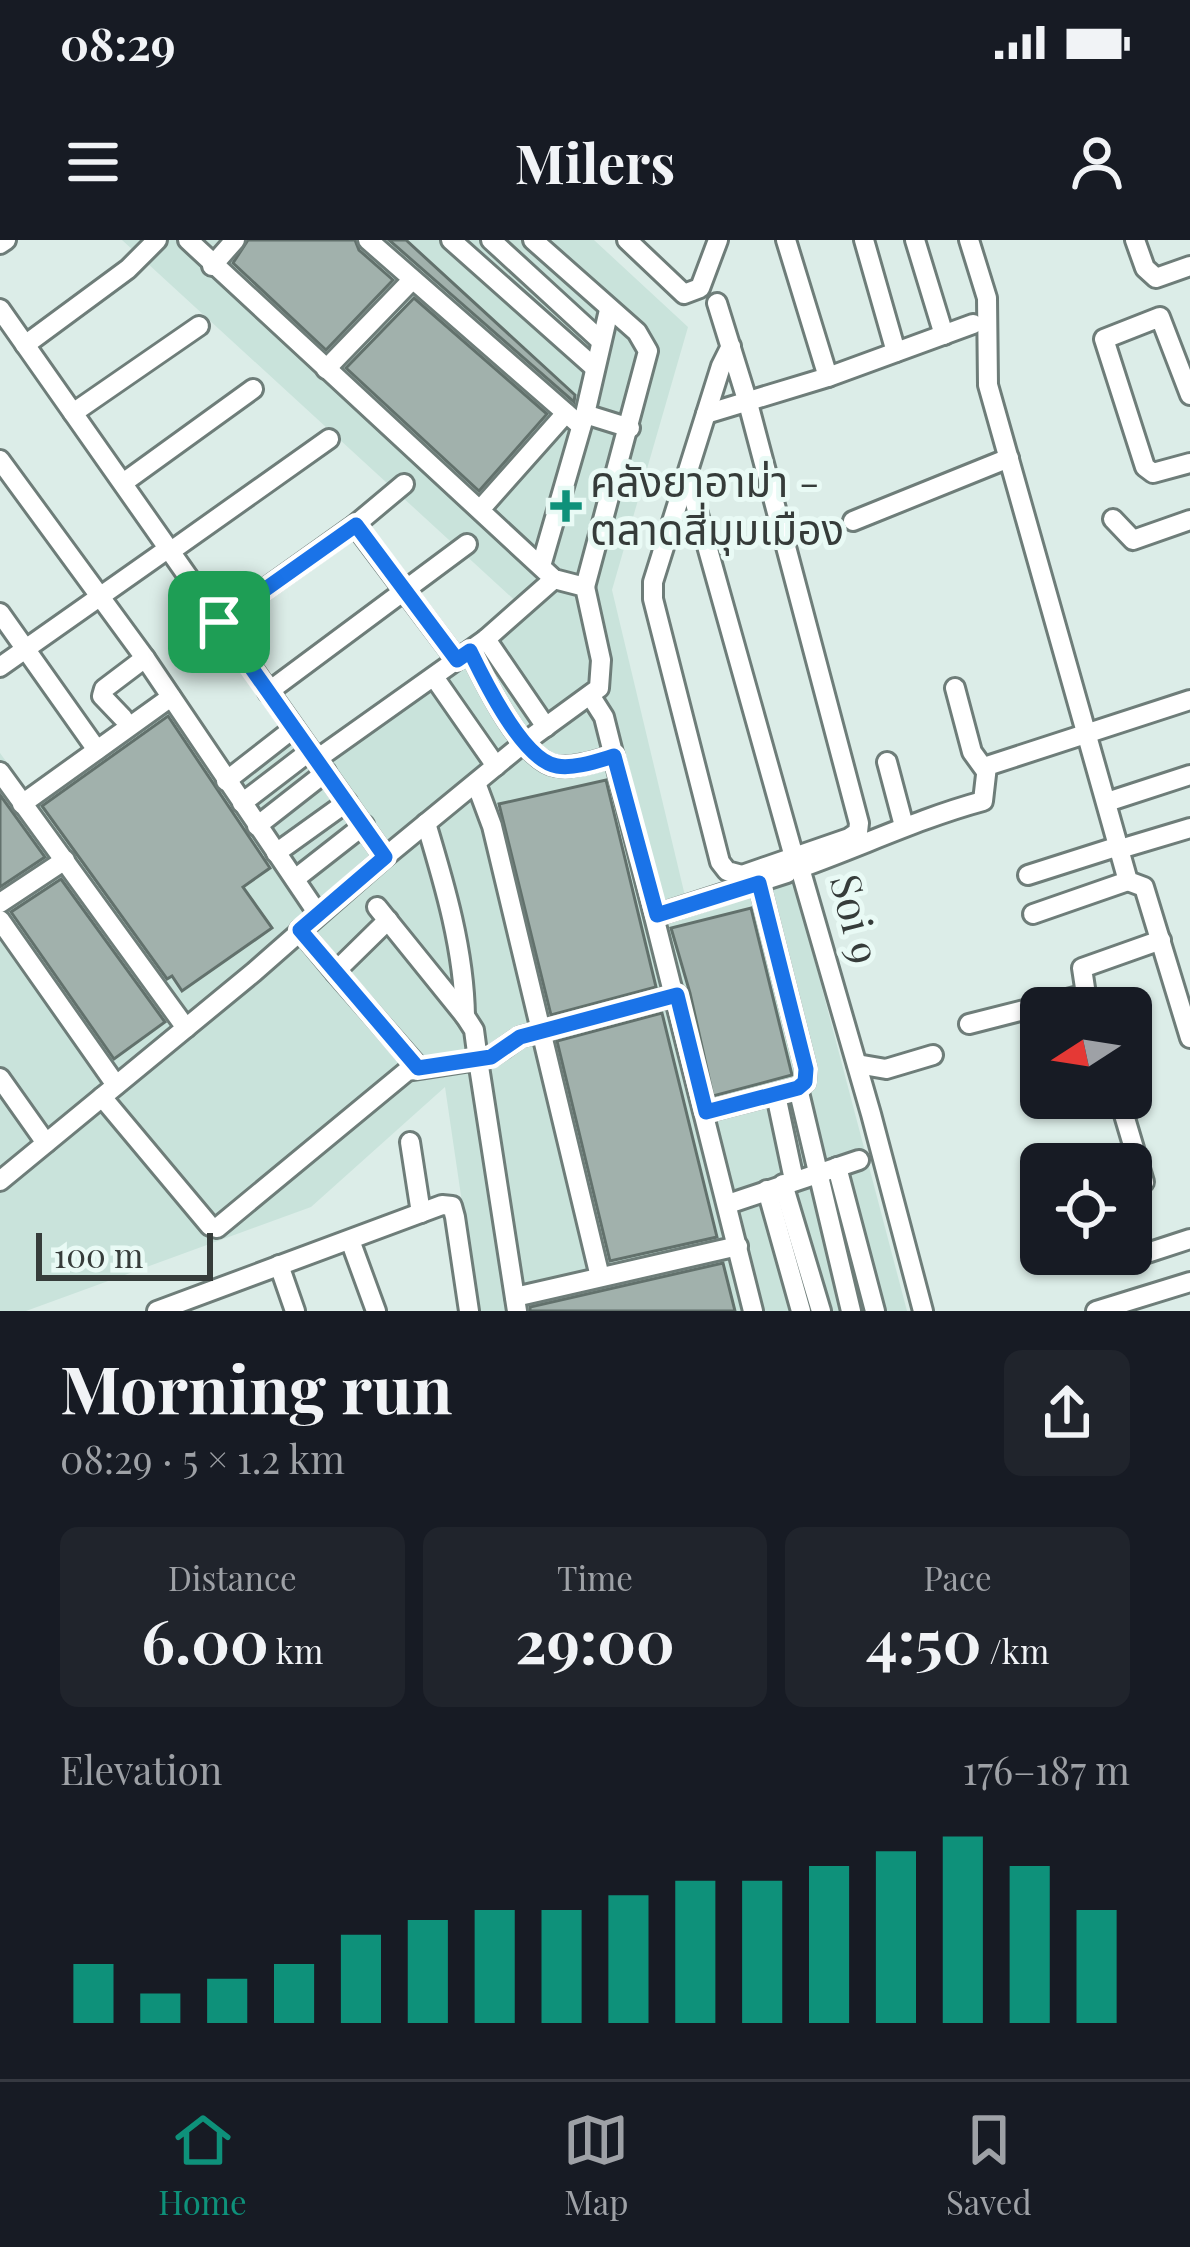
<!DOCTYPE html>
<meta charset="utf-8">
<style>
:root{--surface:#171b24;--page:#20242c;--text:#f1f3f6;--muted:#9ea1a6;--line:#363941;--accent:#0e917a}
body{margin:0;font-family:"Playfair Display","Noto Sans Thai",serif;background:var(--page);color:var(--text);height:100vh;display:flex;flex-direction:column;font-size:45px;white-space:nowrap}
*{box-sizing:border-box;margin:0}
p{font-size:39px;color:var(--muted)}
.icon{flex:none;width:66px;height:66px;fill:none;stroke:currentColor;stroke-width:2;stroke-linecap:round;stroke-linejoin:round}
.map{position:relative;height:1071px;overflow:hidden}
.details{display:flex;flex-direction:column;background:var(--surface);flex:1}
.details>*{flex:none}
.needle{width:78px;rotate:258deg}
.controls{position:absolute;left:1020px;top:747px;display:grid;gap:24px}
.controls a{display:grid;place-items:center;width:132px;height:132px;border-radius:18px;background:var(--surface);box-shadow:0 3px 9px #0004;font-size:60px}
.scale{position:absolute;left:36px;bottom:30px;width:177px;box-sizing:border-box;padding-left:12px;border:6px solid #363c3a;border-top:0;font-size:33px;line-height:42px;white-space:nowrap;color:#363c3a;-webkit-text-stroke:9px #e9faf5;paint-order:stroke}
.pin{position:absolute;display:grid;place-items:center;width:102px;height:102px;color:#fff;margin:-51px;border-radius:24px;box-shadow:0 6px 18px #0006}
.round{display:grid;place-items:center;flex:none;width:126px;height:126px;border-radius:18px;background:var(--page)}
.head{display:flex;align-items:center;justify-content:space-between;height:204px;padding:0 60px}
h1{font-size:66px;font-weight:700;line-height:90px}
.figures{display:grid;grid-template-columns:repeat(3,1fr);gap:18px;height:204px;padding:12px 60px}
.figures div{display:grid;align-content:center;border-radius:18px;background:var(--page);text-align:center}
.figures b{font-size:60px;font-weight:700}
.figures small{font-size:33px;font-weight:400}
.figures p{font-size:33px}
.chart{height:336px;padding:24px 60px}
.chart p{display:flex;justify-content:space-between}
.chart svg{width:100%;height:216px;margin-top:12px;stroke:var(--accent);stroke-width:6}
.status{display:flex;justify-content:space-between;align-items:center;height:84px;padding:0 60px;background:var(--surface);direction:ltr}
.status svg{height:33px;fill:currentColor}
header{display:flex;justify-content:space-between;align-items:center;height:156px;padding:0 60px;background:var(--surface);font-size:54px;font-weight:700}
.menu{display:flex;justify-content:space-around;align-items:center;height:168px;border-top:3px solid var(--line);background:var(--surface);font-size:33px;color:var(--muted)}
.menu a{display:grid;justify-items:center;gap:6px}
.menu .on{color:var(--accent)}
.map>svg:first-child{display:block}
.built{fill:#c9e3db}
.building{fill:#a1b1ac;stroke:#62716c;stroke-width:3}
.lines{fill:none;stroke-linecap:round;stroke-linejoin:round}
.minor-casing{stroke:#6e7d79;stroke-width:24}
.minor{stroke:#fff;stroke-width:18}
.route-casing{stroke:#fff;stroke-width:24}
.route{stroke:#1a73e8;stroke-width:15}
.poi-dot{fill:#0e917a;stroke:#e9faf5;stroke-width:4.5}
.labels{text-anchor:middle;stroke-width:10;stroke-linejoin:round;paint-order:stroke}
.poi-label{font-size:42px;fill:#363c3a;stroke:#e9faf5;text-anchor:start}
.street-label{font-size:42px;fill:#363c3a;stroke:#e9faf5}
</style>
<div class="status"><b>08:29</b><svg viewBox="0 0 49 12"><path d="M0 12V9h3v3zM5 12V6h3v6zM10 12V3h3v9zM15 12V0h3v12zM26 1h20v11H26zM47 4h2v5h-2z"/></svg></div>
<header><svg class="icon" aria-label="menu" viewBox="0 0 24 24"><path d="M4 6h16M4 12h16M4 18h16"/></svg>Milers<svg class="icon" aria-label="person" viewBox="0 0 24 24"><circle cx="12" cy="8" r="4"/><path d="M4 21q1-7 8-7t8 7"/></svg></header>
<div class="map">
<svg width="1190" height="1071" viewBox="0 0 1190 1071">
<rect width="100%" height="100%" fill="#dcede8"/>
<!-- built -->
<path class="built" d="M122,0H594L688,87L612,350L685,656L789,623L907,1071H478L445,847L311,967L26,1071H0V513L27,550L172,450L224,528L297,476L322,510L521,366Z"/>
<!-- building -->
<g class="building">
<path d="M248,0H355L359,10L393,40L326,110L233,23Z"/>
<path d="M389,0H406L575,155L574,162Z"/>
<path d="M414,58L547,174L479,251L346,128Z"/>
<path d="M168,476L270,628L243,647L272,688L182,751L172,736L167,739L42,566Z"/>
<path d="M606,540L656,747L551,775L499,564Z"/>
<path d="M0,555L45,617L0,647Z"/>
<path d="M61,639L165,782L114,819L11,672Z"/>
<path d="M751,668L792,835L713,856L690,753L671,688Z"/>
<path d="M662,773L717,997L610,1021L557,801Z"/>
<path d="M723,1023L735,1071H530V1067Z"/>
</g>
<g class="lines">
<!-- minor casing -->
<g class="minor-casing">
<g id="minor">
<path d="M368,0L581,186"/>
<path d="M451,0L595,128"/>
<path d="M491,0L601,101"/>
<path d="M533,0L637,92L648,111L585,347"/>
<path d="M627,0L684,54L700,48L718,0"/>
<path d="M786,0L828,137"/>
<path d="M864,0L896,112"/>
<path d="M915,0L944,95"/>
<path d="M969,0L987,58L988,145L1128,641L1144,647L1190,798"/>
<path d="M1135,0L1145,28L1156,38L1190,26"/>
<path d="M0,4L6,0"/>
<path d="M212,26L235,0"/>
<path d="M717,63L748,163L859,583L858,592L849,598L742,635L727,631L720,622L653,359V342L721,126L731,106"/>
<path d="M0,69L385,617"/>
<path d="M25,105L128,29L157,0"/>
<path d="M326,129L412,40"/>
<path d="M1190,155L1160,77L1104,99L1145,227L1153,233L1190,223"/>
<path d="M73,173L199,86"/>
<path d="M585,174L630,188"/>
<path d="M706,174L828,137L973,84"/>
<path d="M0,220L145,418L318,674"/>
<path d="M688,238L794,617"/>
<path d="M123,243L253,149"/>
<path d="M486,263L566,173"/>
<path d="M1113,279L1133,300L1190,280"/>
<path d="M853,281L1009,218"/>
<path d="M355,285L457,420"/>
<path d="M171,311L329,199"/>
<path d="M541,326L585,174L609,70"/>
<path d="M0,373L97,510"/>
<path d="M219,382L355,285L404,244"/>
<path d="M486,399L546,487"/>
<path d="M470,411C484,440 523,521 556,526C574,529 597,520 614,516"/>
<path d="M0,427L169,308"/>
<path d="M434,437L496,526"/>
<path d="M955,448L972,512L985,530"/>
<path d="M268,452L467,304"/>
<path d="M590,455L604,477L753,1071"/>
<path d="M123,478L102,456L104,449L145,418"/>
<path d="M317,519L486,399L554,339"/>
<path d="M887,522L904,586"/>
<path d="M0,532L186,788"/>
<path d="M226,541L294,488"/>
<path d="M476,543L492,586L600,1037"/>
<path d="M1107,562L1190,535"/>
<path d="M242,563L310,511"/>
<path d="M22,564L171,457"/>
<path d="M426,583C445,646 464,710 465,776"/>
<path d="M257,586L326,532"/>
<path d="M1120,609L1190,588"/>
<path d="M276,613L347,562"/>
<path d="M1028,635L1119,606"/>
<path d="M295,639L364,585"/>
<path d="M759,643L806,829L805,842L798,848L851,1071"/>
<path d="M0,663L65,620"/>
<path d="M377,667L465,776L474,790L478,820L494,815L520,797L677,755"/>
<path d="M1033,674L1128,641"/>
<path d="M657,675L787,633"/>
<path d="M0,680L116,845"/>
<path d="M388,680L335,732L419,828"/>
<path d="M300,690L335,732"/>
<path d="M1088,768L1082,728L1161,700"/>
<path d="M969,784L1083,755"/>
<path d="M857,824L886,829L933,815"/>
<path d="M0,838L46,903"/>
<path d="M776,855L794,940"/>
<path d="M102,857L210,986L217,988L407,831L478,820L517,1071"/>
<path d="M1119,858L1144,942L1131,950"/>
<path d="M706,872L798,848"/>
<path d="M410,902L421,973"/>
<path d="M837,927L875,1071"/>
<path d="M0,941L254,732L385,617L525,502L599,448L601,420L585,347L554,339L188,0"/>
<path d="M783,944L821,1071"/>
<path d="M767,950L801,1071"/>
<path d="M728,964L859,920"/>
<path d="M350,1000L376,1071"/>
<path d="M1144,1014L1190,999"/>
<path d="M279,1025L295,1071"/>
<path d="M515,1057L738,1006"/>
<path d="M157,1071L442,965L452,966L455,977L469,1071"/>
<path d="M923,1071L871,874L800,628C862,606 920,578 983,561L987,526L1190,460"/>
<path d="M1096,1071L1190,1042"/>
</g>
</g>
<!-- minor -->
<use href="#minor" class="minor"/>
</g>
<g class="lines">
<!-- route casing -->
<g class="route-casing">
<path id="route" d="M356,285L457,420L470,411C484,440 523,521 557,526C574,529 597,521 614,516L657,675L759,643L806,829L805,842L798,848L706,872L677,755L520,797L491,817L418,828L300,690L385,617L219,382Z"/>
</g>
<!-- route -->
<use href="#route" class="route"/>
</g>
<!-- markers -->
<path class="poi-dot" d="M560 248h12v12h12v12h-12v12h-12v-12h-12v-12h12z"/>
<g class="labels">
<!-- poi labels -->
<g class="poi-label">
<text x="590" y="257">คลังยาอาม่า -<tspan x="590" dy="48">ตลาดสี่มุมเมือง</tspan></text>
</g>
<!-- street labels -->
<g class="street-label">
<text transform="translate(855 679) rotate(76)" y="15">Soi 9</text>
</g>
</g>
</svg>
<div class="controls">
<a><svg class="needle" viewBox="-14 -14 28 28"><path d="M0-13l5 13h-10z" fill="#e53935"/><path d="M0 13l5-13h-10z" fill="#9ea1a6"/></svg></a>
<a><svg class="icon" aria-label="locate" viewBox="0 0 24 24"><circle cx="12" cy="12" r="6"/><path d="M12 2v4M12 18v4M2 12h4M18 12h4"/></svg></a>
</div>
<div class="scale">100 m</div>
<div class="pin" style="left:219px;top:382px;background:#1e9e55"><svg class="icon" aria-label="arrive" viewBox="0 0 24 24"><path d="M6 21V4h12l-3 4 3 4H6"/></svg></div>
</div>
<section class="details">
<div class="head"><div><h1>Morning run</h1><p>08:29 · 5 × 1.2 km</p></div><a class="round"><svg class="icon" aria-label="share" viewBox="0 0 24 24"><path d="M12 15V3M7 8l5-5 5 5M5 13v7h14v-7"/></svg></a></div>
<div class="figures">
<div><p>Distance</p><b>6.00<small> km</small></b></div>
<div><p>Time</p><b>29:00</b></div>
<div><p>Pace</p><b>4:50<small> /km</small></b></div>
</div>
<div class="chart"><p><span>Elevation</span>176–187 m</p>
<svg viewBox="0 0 160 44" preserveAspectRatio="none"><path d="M5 44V32M15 44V38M25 44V35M35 44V32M45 44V26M55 44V23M65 44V21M75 44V21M85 44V18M95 44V15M105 44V15M115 44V12M125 44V9M135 44V6M145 44V12M155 44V21"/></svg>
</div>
</section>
<nav class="menu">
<a class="on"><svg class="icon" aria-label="home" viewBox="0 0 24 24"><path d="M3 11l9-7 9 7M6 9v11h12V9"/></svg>Home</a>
<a><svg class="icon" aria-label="map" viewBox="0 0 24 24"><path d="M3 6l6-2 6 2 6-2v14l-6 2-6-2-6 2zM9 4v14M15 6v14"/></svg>Map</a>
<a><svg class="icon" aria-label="saved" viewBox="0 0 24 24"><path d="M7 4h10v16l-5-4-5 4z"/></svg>Saved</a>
</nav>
